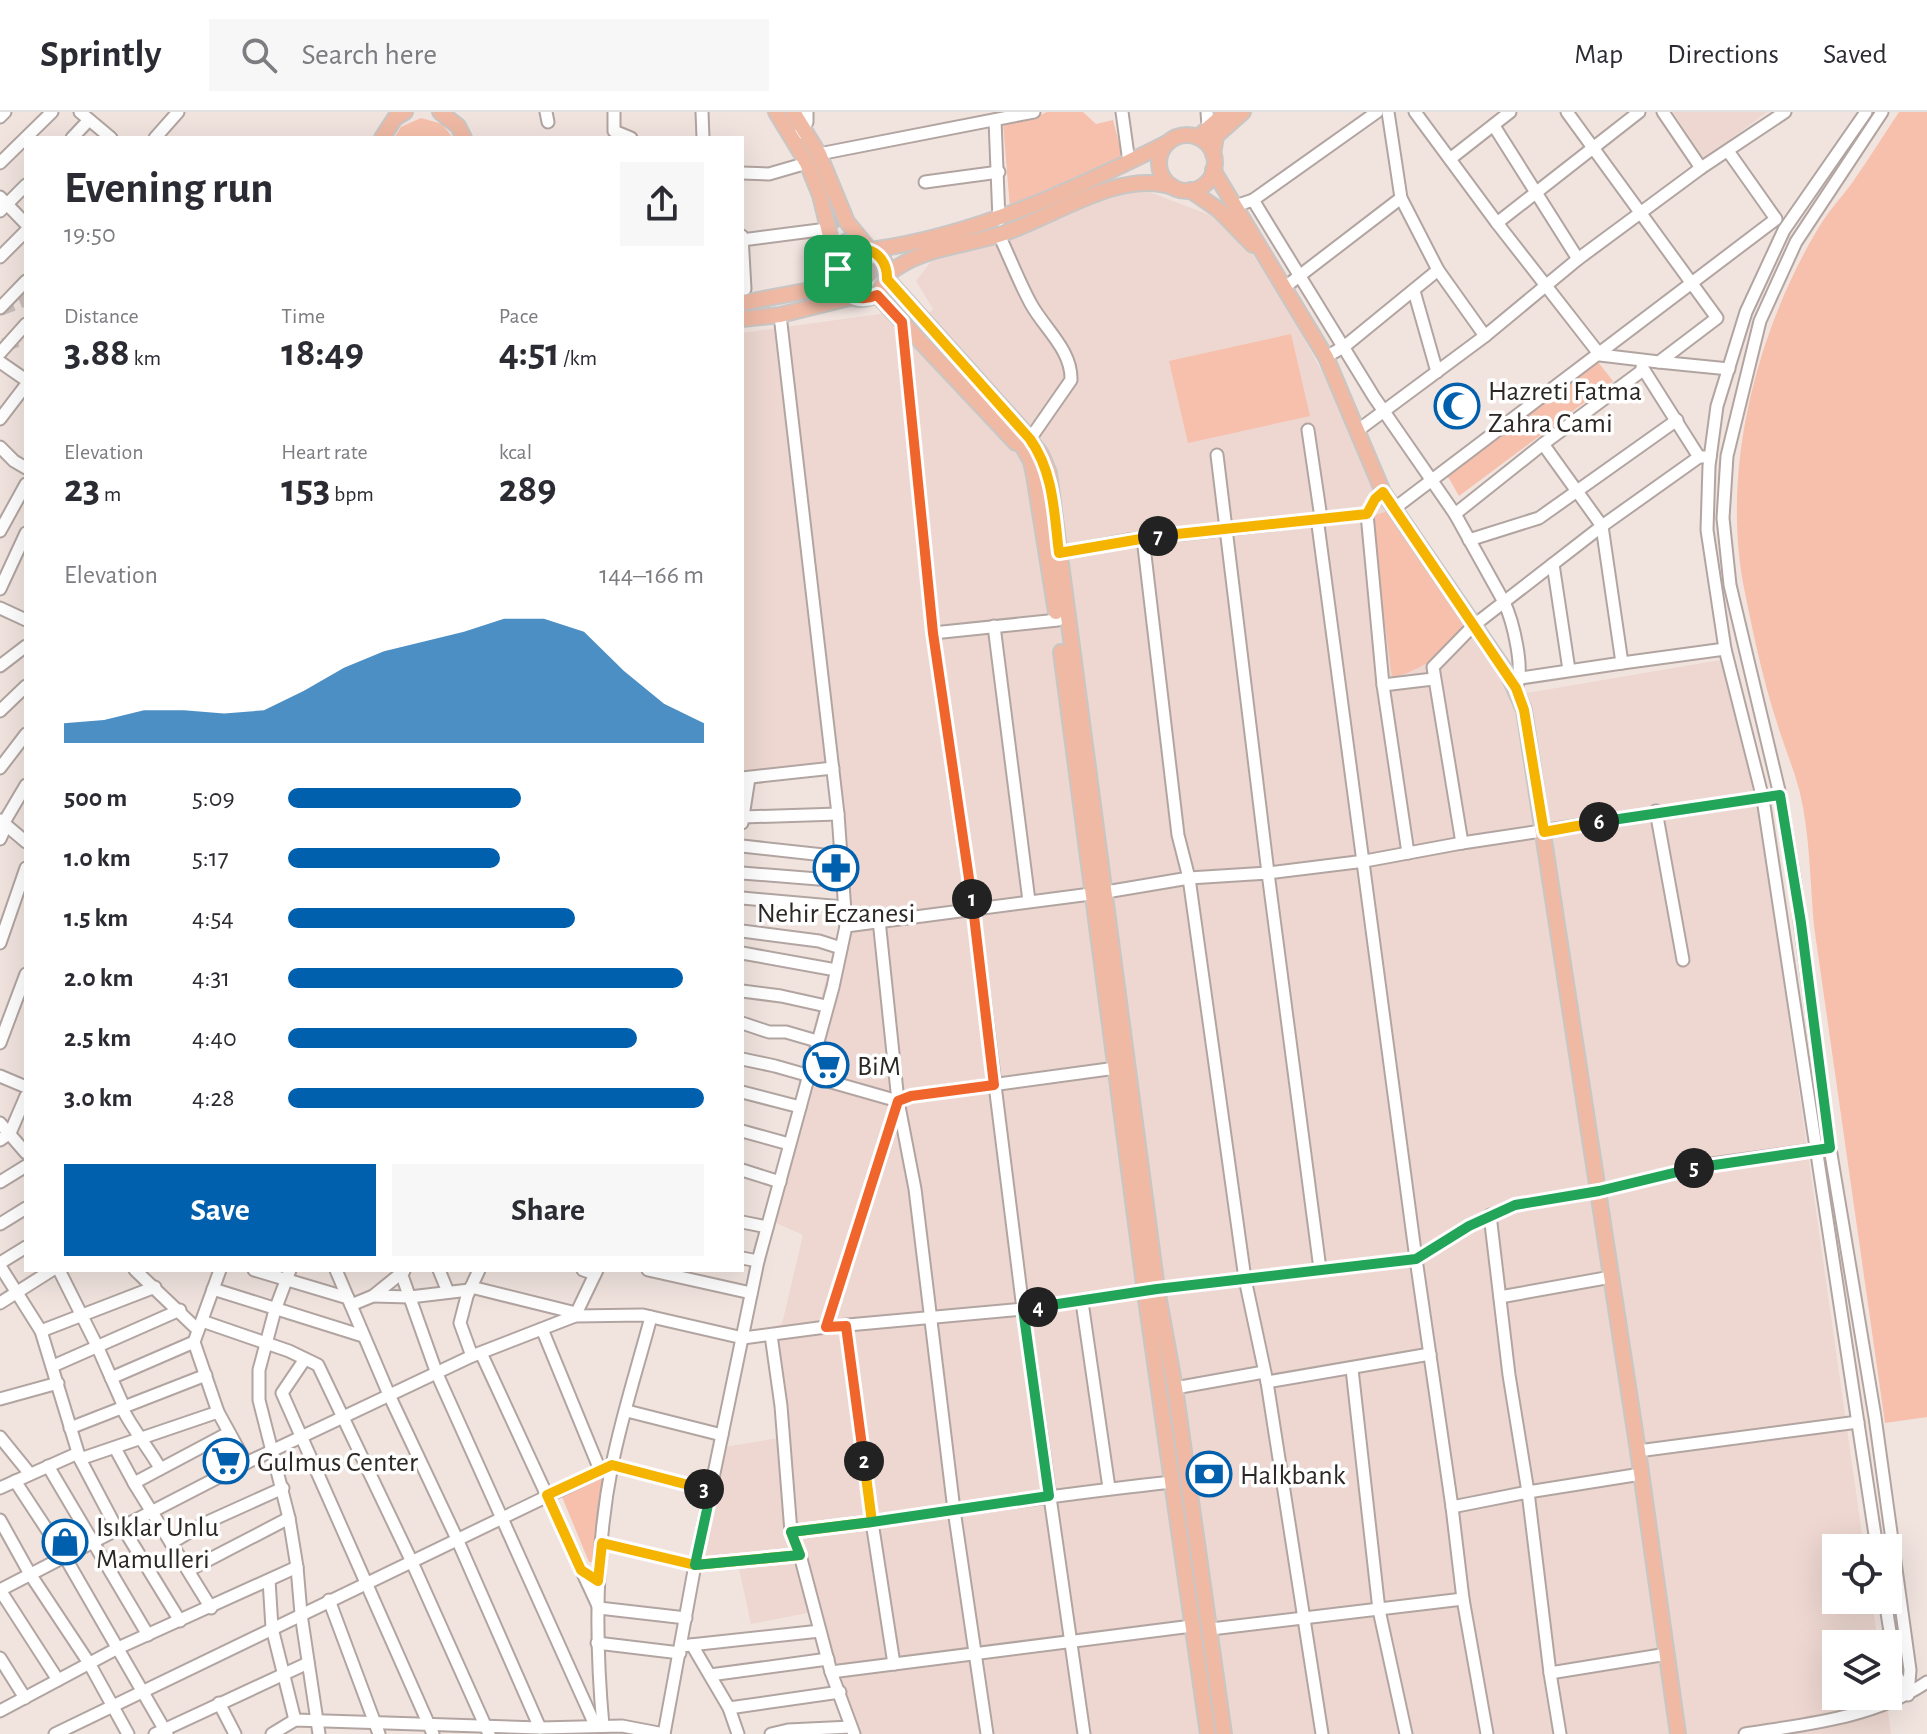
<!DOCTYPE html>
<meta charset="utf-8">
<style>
:root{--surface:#fff;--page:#f7f7f7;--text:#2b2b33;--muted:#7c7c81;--line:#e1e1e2;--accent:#0160ad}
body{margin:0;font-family:"Alegreya Sans",sans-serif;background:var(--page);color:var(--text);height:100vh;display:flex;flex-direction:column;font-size:30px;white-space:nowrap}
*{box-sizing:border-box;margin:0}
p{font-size:26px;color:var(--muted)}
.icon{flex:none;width:44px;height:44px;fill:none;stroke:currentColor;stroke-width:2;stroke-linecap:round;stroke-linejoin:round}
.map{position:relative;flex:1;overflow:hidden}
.panel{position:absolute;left:24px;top:24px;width:720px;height:1136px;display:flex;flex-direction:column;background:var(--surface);border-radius:0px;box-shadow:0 8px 32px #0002}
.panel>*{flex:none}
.fabs{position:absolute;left:1822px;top:1422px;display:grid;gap:16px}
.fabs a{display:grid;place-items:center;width:80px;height:80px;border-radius:0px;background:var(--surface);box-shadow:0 8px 32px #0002;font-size:40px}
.pin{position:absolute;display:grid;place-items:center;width:68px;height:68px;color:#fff;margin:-34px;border-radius:16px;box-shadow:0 4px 12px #0006}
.km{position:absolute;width:40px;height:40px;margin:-20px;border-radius:50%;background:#222;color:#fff;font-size:22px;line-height:40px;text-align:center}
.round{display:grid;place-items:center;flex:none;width:84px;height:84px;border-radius:0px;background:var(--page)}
.head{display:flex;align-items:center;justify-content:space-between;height:136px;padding:0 40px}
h1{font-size:44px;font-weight:700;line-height:60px}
.metrics{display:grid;grid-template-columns:repeat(3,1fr);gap:12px;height:136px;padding:8px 40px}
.metrics div{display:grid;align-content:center}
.metrics b{font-size:40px;font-weight:700}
.metrics small{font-size:22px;font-weight:400}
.metrics p{font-size:22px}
.chart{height:224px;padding:16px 40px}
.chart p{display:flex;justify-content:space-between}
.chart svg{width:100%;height:144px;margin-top:8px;fill:var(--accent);opacity:.7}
.primary-button{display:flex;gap:16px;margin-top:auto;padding:16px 40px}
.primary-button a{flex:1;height:92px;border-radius:0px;background:var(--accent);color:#fff;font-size:32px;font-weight:700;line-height:92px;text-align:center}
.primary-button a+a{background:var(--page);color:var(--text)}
ul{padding:0 40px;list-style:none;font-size:26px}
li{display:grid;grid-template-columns:128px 96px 1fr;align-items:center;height:60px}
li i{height:20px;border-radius:10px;background:var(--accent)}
header{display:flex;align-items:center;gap:48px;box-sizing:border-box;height:112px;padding:0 40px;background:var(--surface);border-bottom:2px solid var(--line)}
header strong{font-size:38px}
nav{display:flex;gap:44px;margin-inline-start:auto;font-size:28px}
.search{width:560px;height:72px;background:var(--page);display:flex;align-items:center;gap:20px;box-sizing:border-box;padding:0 28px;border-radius:0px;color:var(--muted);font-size:30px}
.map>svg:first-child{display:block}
.built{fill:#edd7d0}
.green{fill:#f6c0ac}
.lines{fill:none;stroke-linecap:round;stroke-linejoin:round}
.major-tunnel{stroke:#cabeba;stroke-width:14;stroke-dasharray:14 7;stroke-linecap:butt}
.minor-casing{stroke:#b2a5a1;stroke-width:15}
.major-casing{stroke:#c8c7c6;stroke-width:18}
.minor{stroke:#fff;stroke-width:11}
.major{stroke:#efb9a4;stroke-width:14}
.split-1-casing{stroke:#fff;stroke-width:16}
.split-2-casing{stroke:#fff;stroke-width:16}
.split-3-casing{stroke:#fff;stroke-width:16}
.split-4-casing{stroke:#fff;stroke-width:16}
.split-5-casing{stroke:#fff;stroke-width:16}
.split-6-casing{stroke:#fff;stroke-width:16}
.split-7-casing{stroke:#fff;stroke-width:16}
.split-8-casing{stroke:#fff;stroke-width:16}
.split-1{stroke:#f0652b;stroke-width:10}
.split-2{stroke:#f0652b;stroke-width:10}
.split-3{stroke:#f5b400;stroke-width:10}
.split-4{stroke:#22a559;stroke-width:10}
.split-5{stroke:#22a559;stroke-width:10}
.split-6{stroke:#22a559;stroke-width:10}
.split-7{stroke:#f5b400;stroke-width:10}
.split-8{stroke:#f5b400;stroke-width:10}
.labels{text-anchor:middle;stroke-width:7;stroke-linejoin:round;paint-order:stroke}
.poi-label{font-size:28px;fill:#2c2725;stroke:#fff;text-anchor:start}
</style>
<header>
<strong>Sprintly</strong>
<div class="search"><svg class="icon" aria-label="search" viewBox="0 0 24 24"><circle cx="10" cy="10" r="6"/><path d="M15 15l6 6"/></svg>Search here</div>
<nav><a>Map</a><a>Directions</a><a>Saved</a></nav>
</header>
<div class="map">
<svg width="1927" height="1622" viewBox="0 0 1927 1622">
<rect width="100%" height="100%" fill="#f1e4df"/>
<!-- built -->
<g class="built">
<path d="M1673,0H1767L1704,47Z"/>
<path d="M1131,73L1228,110L1274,171L1391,387L1515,583L1720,548L1755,670L1864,1436H1836V1488H1872L1878,1532H1836V1584H1886L1891,1622H858L813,1500L751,1512L739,1457L702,1458L725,1335L778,1326L766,1217L782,1212L803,1123L765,1106L845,793L828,650L742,660V221L894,200L911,222L933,197L916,169L933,147Z"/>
</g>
<!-- green -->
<g class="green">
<path d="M1047,0H1083L1096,12L1113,8L1123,46L1010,97L1003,11L1034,6Z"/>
<path d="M1899,0H1927V1305L1885,1311L1814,814C1810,770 1810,723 1800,681C1794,657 1784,634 1777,611C1763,568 1753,521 1744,476C1721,358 1756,222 1816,120C1826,102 1840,87 1852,71C1868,48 1883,24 1899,0Z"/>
<path d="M421,6L442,12L453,26H394L401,15Z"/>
<path d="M1291,222L1310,304L1188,331L1169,249Z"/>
<path d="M1598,250L1613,269L1459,384L1447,363Z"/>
<path d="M1389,399L1465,514C1443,542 1426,556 1392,566L1374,426L1375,403Z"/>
<path d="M600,1361L607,1369L596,1444L592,1450H589L560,1380Z"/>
</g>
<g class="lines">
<!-- major-tunnel -->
<g class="major-tunnel">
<path d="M786,0L823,66"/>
<path d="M836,101L861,147L889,179"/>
<path d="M0,197L26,187"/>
<path d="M4,233L26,225"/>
</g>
<!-- minor casing -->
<g class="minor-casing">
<g id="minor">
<path d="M80,0L111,26"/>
<path d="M546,0L548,10"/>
<path d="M614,0V19L631,26"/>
<path d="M702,0L703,26"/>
<path d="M1122,0L1129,50"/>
<path d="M1207,0L1208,14"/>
<path d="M1388,0L1401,86L1438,158L1485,224"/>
<path d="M1415,0L1497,111L1600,243L1659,250L1717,206L1567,0"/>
<path d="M1663,0L1701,56"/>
<path d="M1866,0L1784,118L1746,200L1717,294L1709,354L1707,418L1725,537L1763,687L1877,1436"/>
<path d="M1882,0L1796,130L1760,209L1727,344L1723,406L1730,473L1780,683L1795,771L1830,1036L1875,1305L1910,1558L1908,1583"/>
<path d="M0,5L5,0"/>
<path d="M995,8L999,108"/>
<path d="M1494,14L1578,147"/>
<path d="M800,21L807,10V0"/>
<path d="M72,26L89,8"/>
<path d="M155,26L178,0"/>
<path d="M819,42L1034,0"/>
<path d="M1450,47L1510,0"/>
<path d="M0,51L52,0"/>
<path d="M742,61L769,62L807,51"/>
<path d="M925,70L999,60"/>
<path d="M0,85L26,112"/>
<path d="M1253,88L1374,285L1455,402L1504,490C1513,509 1525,558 1516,576"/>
<path d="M1235,94L1253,88L1377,0"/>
<path d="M0,99L26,73"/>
<path d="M1497,111L1639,0"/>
<path d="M999,123C1010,146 1019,170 1031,192C1044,216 1072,238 1071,268L1030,327"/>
<path d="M742,124L745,177"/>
<path d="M742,128L827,117"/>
<path d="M0,145L26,119"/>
<path d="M1285,175L1401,86"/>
<path d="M1414,179L1437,260"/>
<path d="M0,196L26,169"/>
<path d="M902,210L933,521L973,797L1023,1197L1084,1622"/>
<path d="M0,241L26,212"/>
<path d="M1326,245L1345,234L1438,158"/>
<path d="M0,250L26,268"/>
<path d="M1659,250L1729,257"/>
<path d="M1642,255L1699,345"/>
<path d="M0,307L26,273"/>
<path d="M1357,319L1485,224L1578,147L1701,56L1785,0"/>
<path d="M0,335L14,349L26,356"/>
<path d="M1217,343L1268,761L1365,749L1462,731L1780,683"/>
<path d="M1383,380L1375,387L1367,402L1383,573L1408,741"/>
<path d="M1395,396L1776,107L1728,39"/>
<path d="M1455,402L1543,332L1643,258"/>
<path d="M0,419L26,372"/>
<path d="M1143,426L1178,723L1189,766L1245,1167L1267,1270L1322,1622"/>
<path d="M1469,428L1539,406L1677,308"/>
<path d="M1059,441L1128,428L1367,402"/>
<path d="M1553,452L1569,558"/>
<path d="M0,477L26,421"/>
<path d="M0,496L26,508"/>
<path d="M994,514L1029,789"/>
<path d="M933,521L1058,508"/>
<path d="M1622,551L1725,537"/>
<path d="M0,554L26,534"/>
<path d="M1521,566L1622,551L1602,414L1699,345H1710"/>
<path d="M1383,573L1433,567"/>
<path d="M0,599L26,574"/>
<path d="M0,656L26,622"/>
<path d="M742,666L833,656"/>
<path d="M1656,699L1683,848"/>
<path d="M743,705L838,702"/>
<path d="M0,708L26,730"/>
<path d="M742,711L749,666"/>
<path d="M3,712L26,673"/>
<path d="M0,727L6,714"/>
<path d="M1462,731L1433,555L1473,514L1602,414L1543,332"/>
<path d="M742,734L842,745"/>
<path d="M742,761L843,769"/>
<path d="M742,786L843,795"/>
<path d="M879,808L898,989L915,1077L954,1398L987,1622"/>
<path d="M846,814L1106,780L1189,766L1268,761L1320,1157"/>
<path d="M742,819L819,829L841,836"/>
<path d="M0,831L26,756"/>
<path d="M742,841L836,858"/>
<path d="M742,879L781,884L826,894"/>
<path d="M742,911L769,920H786L817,929"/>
<path d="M0,931L26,862"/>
<path d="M742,947L775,954L898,989L911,984L1116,956"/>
<path d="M0,964L26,975"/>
<path d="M742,980L800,995"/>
<path d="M0,1011L26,1041"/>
<path d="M742,1019L789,1032"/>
<path d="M0,1028L10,1021L26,984"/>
<path d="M742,1058L780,1070"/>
<path d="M0,1070L26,1054"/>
<path d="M1490,1103L1509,1263L1528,1380L1641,1362"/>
<path d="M742,1110L767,1115"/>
<path d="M0,1112L26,1096"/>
<path d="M742,1146L758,1149"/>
<path d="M0,1151L26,1135"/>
<path d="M0,1154L41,1219L80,1347L118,1419"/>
<path d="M59,1158L98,1236L124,1295"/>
<path d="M135,1158L198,1218"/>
<path d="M220,1158L194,1230L218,1300L246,1351"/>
<path d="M254,1158L348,1186"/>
<path d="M290,1158L275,1198L259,1258V1288L289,1406L297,1455L301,1502L319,1622"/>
<path d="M336,1158L390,1285L457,1427L540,1616"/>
<path d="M400,1158L437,1262L595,1613"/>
<path d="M439,1158L448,1180"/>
<path d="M583,1158L595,1162"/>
<path d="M648,1158L751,1181"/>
<path d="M471,1175L576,1201"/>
<path d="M213,1177L363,1224"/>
<path d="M373,1184L410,1185L469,1178"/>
<path d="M1500,1185L1611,1165"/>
<path d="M1082,1190L1109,1376"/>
<path d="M0,1191L52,1158"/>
<path d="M351,1193L373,1184L404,1159"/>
<path d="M575,1204L597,1158"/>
<path d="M202,1209L289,1239L318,1253L411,1448L489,1622"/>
<path d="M846,1214L872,1410L894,1552"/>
<path d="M826,1215L897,994"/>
<path d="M542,1217L600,1358"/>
<path d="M41,1219L155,1175"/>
<path d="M771,1223L781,1294L791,1420L800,1443L831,1560L854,1622"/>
<path d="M481,1241L599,1496L686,1506"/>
<path d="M472,1244L460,1211L467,1184L479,1158"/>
<path d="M305,1247L282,1281L433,1622"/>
<path d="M53,1254L180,1198"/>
<path d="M1352,1257L1379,1498L1406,1622"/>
<path d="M111,1266L194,1230"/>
<path d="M1267,1270L1430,1242"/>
<path d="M1175,1276L1264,1260"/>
<path d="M0,1287L58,1271"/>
<path d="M122,1296C133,1318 148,1335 160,1356"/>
<path d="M627,1299L722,1323"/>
<path d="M70,1316L206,1263"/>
<path d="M0,1325L30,1362"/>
<path d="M115,1336L134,1371L211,1496"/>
<path d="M1638,1339L1858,1310"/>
<path d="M80,1347L218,1300"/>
<path d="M48,1354L148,1523"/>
<path d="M15,1369L65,1445L167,1622"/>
<path d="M134,1371L228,1321"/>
<path d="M0,1376L78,1341"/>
<path d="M1452,1395L1463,1487L1487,1622"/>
<path d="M0,1408L30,1462L89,1551L128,1622"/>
<path d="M123,1416L180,1509"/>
<path d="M791,1420C918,1405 1045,1383 1173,1370"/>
<path d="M171,1431L203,1412L283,1376"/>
<path d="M602,1431L695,1453L800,1443"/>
<path d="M189,1458L289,1406"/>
<path d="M269,1468L272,1516L295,1608"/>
<path d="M0,1478L246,1351L472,1244L575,1204L643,1203L743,1226L826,1215L1023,1197L1157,1177L1416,1147L1318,413L1321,406L1308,318"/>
<path d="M0,1478L58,1568"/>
<path d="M329,1488L379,1622"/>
<path d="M1885,1488L1897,1564L1908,1582"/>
<path d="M1211,1517L1463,1487"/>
<path d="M597,1531L680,1541"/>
<path d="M692,1533L729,1596L738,1622"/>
<path d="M681,1534L820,1519"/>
<path d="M0,1546L25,1586"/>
<path d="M831,1560L1192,1514"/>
<path d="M1550,1561L1667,1542"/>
<path d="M710,1563L828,1547"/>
<path d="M219,1591L235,1622"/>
<path d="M729,1596L840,1580"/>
<path d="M0,1599L118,1536L297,1455"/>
<path d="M603,1614C595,1527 595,1438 612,1353C622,1303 638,1254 651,1205"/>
<path d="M55,1622L612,1353L711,1379"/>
<path d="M155,1622L308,1551"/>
<path d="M272,1622L295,1608L540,1616L622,1614L664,1622"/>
<path d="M664,1622L695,1453L758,1149L833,875L846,814L838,702L780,203"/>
<path d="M771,1622L788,1618L851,1615"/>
<path d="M1560,1622L1550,1561L1528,1380L1452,1395L1416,1147L1469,1114L1515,1093L1599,1079L1705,1053L1820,1037"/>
<path d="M1745,1622C1807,1612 1874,1606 1927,1570"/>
</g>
</g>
<!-- major casing -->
<g class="major-casing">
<g id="major">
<path d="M440,0L458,14L464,26"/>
<path d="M776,0L807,51L820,83L838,157"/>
<path d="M793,0L819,42L847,110L869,137"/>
<circle cx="1187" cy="51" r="28"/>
<path d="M1198,25L1227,0"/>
<path d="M382,26L395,6L405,0"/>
<path d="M1213,42L1216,24L1243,0"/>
<path d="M1213,58L1326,245L1383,380L1509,564L1524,598L1638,1339L1678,1622"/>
<path d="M1190,78L1219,98L1253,133"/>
<path d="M871,138C977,123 1073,78 1167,31"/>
<path d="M888,162C920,136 959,135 998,123C1050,108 1118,56 1173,75"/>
<path d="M887,167L877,183C822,207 832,113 875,140C885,146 888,156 887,167L1021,316L1041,342L1049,361L1157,1177L1175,1276L1224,1622"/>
<path d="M877,183L1016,331"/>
<path d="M742,191L821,176L838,164"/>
<path d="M742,207L780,203L853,185"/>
<path d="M1014,319L1031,349L1034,363L1056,500"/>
<path d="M1061,540L1145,1180L1208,1622"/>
</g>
</g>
<!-- minor -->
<use href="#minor" class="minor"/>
<!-- major -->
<use href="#major" class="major"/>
</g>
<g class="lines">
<!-- split-1 casing -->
<g class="split-1-casing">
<path id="split-1" d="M838,157C838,180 856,192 877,183L902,210L933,521L972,787"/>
</g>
<!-- split-2 casing -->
<g class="split-2-casing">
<path id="split-2" d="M864,1349L846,1214L826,1215L898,989L911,984L994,973L972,787"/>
</g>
<!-- split-3 casing -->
<g class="split-3-casing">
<path id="split-3" d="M704,1377L612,1353L547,1383L581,1458L598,1469L602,1431L695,1453L800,1443L791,1420L872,1410L864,1349"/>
</g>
<!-- split-4 casing -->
<g class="split-4-casing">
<path id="split-4" d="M704,1377L711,1379L695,1453L800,1443L791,1420L872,1410L1049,1384L1023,1197L1038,1195"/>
</g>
<!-- split-5 casing -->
<g class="split-5-casing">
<path id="split-5" d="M1038,1195L1157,1177L1416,1147L1469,1114L1515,1093L1599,1079L1694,1056"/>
</g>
<!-- split-6 casing -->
<g class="split-6-casing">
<path id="split-6" d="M1599,710L1780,683L1801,811L1830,1036L1694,1056"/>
</g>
<!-- split-7 casing -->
<g class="split-7-casing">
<path id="split-7" d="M1158,424L1367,402L1375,387L1383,380L1516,576L1524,598L1544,720L1599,710"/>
</g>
<!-- split-8 casing -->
<g class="split-8-casing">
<path id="split-8" d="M838,157C848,125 888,134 887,167L1030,327C1054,361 1054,401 1059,441L1158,424"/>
</g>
<!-- split-1 -->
<use href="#split-1" class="split-1"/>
<!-- split-2 -->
<use href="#split-2" class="split-2"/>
<!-- split-3 -->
<use href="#split-3" class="split-3"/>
<!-- split-4 -->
<use href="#split-4" class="split-4"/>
<!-- split-5 -->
<use href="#split-5" class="split-5"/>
<!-- split-6 -->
<use href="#split-6" class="split-6"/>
<!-- split-7 -->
<use href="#split-7" class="split-7"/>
<!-- split-8 -->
<use href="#split-8" class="split-8"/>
</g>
<!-- icons -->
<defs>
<g id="mosque-ring" transform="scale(2.3)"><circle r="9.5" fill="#fff" stroke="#0160ad" stroke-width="1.5"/><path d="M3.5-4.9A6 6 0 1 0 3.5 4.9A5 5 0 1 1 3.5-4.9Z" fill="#0160ad"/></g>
<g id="pharmacy-ring" transform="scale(2.3)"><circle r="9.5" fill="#fff" stroke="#0160ad" stroke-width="1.5"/><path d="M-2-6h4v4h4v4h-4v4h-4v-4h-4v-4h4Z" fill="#0160ad"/></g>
<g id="supermarket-ring" transform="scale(2.3)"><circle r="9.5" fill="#fff" stroke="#0160ad" stroke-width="1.5"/><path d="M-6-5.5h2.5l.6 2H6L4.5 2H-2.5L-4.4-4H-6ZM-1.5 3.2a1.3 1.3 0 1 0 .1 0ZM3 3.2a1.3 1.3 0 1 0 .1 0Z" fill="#0160ad"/></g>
<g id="bank-ring" transform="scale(2.3)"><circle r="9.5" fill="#fff" stroke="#0160ad" stroke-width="1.5"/><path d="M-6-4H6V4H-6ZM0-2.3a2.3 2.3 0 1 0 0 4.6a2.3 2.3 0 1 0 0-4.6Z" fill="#0160ad"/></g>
<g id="shop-ring" transform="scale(2.3)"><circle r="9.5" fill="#fff" stroke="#0160ad" stroke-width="1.5"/><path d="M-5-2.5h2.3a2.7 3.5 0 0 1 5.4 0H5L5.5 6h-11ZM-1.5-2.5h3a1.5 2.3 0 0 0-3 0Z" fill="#0160ad"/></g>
</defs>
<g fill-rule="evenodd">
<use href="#mosque-ring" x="1457" y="294"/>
<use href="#pharmacy-ring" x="836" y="756"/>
<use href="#supermarket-ring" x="826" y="953"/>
<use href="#supermarket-ring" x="226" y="1349"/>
<use href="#bank-ring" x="1209" y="1362"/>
<use href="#shop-ring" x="65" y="1430"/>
</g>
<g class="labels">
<!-- poi labels -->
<g class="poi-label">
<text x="1488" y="288">Hazreti Fatma<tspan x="1488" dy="32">Zahra Cami</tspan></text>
<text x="836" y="810" text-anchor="middle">Nehir Eczanesi</text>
<text x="857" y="963">BiM</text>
<text x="257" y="1359">Gulmus Center</text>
<text x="1240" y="1372">Halkbank</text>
<text x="96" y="1424">Isıklar Unlu<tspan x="96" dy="32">Mamulleri</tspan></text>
</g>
</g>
</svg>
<div class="fabs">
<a><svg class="icon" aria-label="locate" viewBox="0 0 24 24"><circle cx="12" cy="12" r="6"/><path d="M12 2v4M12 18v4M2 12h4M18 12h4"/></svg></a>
<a><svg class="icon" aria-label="layers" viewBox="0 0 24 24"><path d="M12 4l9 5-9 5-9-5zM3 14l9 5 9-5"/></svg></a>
</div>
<div class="pin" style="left:838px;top:157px;background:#1e9e55"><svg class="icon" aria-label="arrive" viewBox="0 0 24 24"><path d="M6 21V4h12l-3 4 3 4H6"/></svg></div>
<b class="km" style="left:972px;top:787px">1</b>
<b class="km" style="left:864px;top:1349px">2</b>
<b class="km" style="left:704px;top:1377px">3</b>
<b class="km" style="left:1038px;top:1195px">4</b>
<b class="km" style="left:1694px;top:1056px">5</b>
<b class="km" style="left:1599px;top:710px">6</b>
<b class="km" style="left:1158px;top:424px">7</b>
<section class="panel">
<div class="head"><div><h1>Evening run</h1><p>19:50</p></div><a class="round"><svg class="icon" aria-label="share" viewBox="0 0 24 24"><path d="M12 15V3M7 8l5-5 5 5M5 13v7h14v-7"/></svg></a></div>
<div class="metrics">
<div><p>Distance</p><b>3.88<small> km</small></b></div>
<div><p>Time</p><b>18:49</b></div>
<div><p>Pace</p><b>4:51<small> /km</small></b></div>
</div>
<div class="metrics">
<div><p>Elevation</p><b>23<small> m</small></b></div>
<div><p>Heart rate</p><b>153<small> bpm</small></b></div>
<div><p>kcal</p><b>289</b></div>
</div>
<div class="chart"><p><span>Elevation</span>144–166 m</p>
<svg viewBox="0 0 160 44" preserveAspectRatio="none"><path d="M0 44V38L10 37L20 34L30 34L40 35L50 34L60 28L70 21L80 16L90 13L100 10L110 6L120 6L130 10L140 22L150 32L160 38V44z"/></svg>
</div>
<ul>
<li><b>500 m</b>5:09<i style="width:56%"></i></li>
<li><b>1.0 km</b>5:17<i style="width:51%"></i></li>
<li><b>1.5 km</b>4:54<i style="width:69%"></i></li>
<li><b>2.0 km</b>4:31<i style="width:95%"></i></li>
<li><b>2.5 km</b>4:40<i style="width:84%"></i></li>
<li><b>3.0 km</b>4:28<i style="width:100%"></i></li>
</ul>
<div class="primary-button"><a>Save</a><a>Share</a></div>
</section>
</div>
